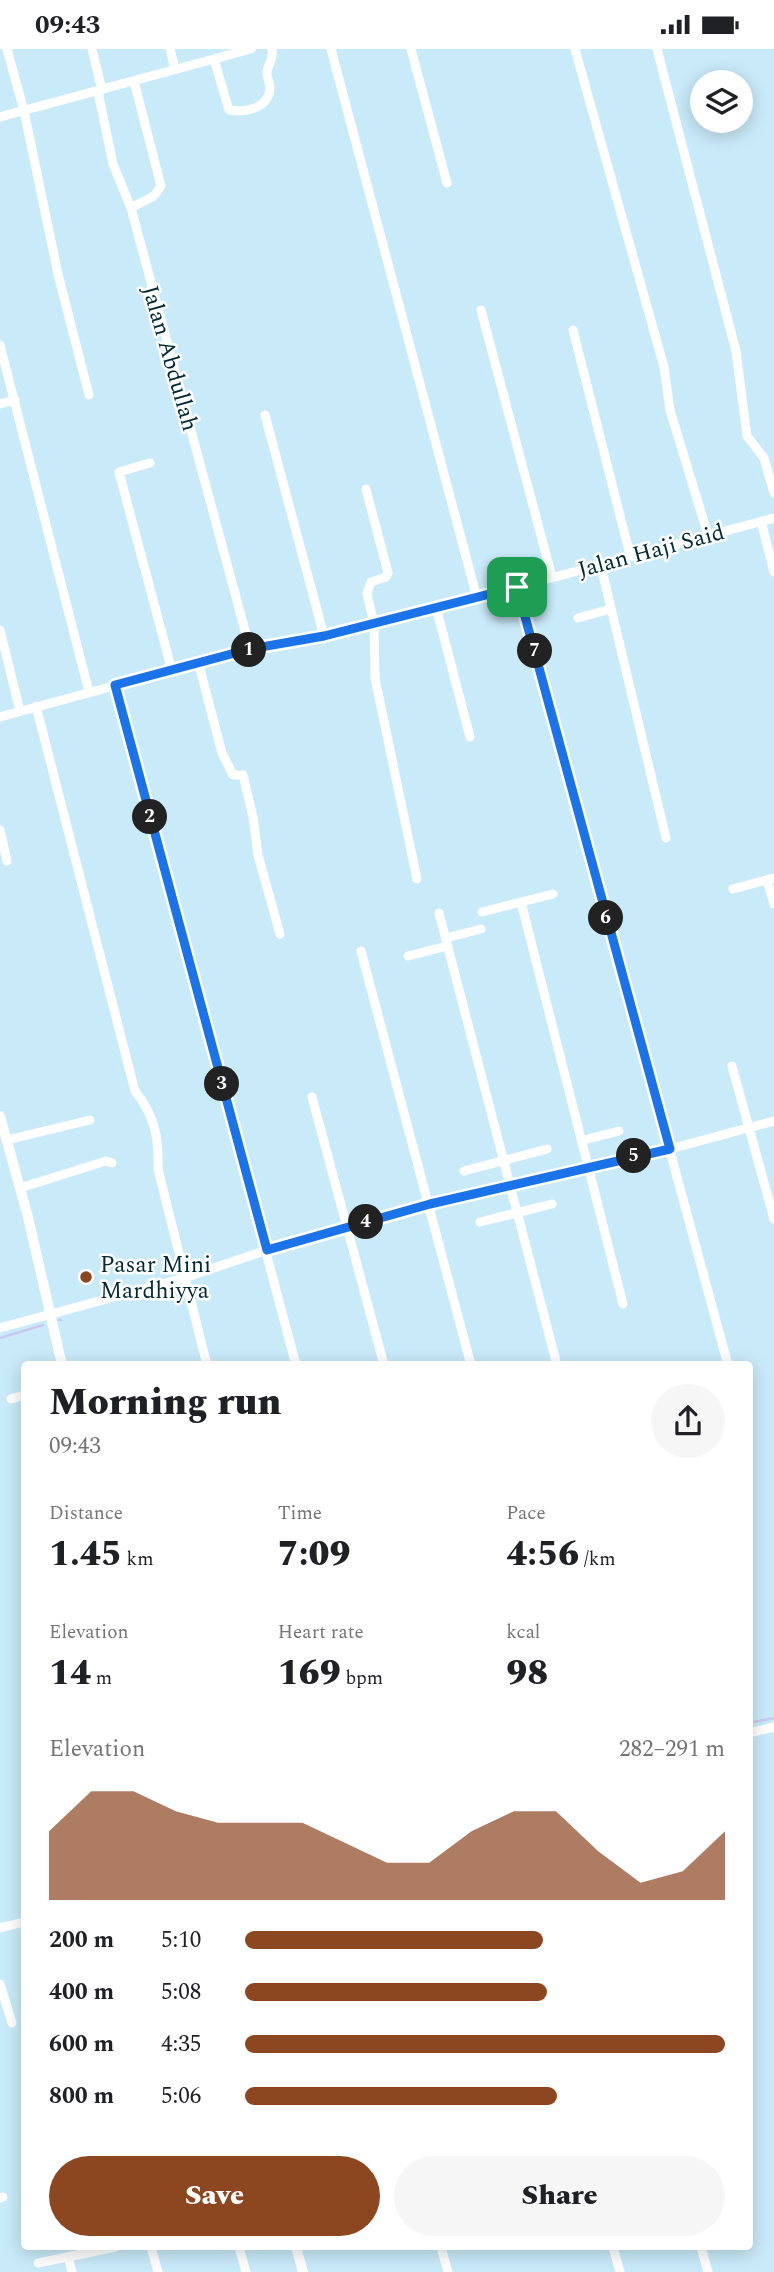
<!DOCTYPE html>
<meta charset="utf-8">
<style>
:root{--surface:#fff;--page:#f6f6f6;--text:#202124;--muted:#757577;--accent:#8c4620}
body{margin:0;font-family:Spectral,serif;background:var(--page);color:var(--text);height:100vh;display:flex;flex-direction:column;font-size:26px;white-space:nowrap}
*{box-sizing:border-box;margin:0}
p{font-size:23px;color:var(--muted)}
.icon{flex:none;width:38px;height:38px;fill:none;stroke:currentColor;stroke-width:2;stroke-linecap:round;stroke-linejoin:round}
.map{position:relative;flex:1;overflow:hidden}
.sheet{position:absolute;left:21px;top:1312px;width:732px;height:889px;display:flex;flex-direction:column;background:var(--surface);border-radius:7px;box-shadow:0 4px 18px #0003}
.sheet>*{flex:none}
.buttons{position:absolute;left:690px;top:21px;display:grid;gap:14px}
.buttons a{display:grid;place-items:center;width:63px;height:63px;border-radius:50%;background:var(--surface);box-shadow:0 4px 18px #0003;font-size:35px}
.pin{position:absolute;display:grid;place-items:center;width:60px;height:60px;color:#fff;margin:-30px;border-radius:14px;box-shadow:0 4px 10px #0006}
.km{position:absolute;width:35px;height:35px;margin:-18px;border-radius:50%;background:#222;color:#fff;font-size:19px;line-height:35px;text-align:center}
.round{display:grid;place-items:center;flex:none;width:74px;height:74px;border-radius:37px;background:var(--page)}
.overview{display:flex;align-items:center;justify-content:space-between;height:119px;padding:0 28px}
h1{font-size:38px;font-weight:800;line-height:52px}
.figures{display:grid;grid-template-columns:repeat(3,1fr);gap:10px;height:119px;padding:7px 28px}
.figures div{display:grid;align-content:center}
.figures b{font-size:35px;font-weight:800}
.figures small{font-size:19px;font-weight:400}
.figures p{font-size:19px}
.chart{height:196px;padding:14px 28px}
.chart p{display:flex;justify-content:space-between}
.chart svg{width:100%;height:126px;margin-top:7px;fill:var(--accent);opacity:.7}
.button{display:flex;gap:14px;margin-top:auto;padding:14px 28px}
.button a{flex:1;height:80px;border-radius:42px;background:var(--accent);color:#fff;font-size:28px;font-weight:800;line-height:80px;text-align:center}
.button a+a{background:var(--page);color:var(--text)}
ul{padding:0 28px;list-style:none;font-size:23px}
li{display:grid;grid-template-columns:112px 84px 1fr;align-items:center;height:52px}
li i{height:18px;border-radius:9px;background:var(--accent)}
.status{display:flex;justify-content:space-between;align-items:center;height:49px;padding:0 35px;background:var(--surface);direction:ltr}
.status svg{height:19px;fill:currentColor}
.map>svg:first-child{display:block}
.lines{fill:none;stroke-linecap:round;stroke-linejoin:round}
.stream{stroke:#c9c8f0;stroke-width:2.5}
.minor{stroke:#fff;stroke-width:9}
.tertiary{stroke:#fff;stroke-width:10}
.route-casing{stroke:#fff;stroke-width:14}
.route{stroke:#1a73e8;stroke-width:9}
.poi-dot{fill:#8c4620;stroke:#fff;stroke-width:2.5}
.labels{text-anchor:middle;stroke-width:5;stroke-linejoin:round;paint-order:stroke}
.street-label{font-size:23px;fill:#002836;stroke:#fff}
.poi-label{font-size:23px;fill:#002836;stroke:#fff;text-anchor:start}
</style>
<div class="status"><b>09:43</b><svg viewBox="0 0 49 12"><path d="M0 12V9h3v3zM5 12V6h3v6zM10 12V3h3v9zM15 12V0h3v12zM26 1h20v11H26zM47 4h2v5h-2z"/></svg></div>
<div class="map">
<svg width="774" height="2223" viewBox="0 0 774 2223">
<rect width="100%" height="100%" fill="#c9eaf9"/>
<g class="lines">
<!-- stream -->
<g class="stream">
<path d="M59,1271H61"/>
<path d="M0,1289L43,1276"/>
<path d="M749,1674L774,1669"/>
</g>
<!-- minor -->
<g class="minor">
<path d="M7,0L24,62L58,225L89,346"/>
<path d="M92,0L102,41"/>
<path d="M170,0L175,20"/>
<path d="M331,0L477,549"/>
<path d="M411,0L447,134"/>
<path d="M575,0L664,318L670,361L708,486"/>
<path d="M657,0L736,302L747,387L764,409L774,444"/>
<path d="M214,10L229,61C246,64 269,59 270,39C270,34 266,27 267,22C269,13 274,11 272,0"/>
<path d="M134,32L161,137L154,147L131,159L250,600"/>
<path d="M98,43L113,115L131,159"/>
<path d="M0,68L251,0"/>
<path d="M481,261L552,528"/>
<path d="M573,281L630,506"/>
<path d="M0,296L89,643"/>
<path d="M0,355L15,351"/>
<path d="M265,366L324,587"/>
<path d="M150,414L119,423L172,622"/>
<path d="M366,440L388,524L386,528L371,533L367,545L374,574L375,629L417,830"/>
<path d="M761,472L774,523"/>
<path d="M600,513L666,789"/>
<path d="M517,538L728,1316"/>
<path d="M436,558L470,688"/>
<path d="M578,569L611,560"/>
<path d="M0,581L20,662"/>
<path d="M199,616L222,704L233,726H243L253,768L258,806L280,885"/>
<path d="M115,636L296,1316"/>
<path d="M36,657L135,1042C155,1067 159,1089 158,1120L207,1316"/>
<path d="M0,668L250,600L324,587L477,549L774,469"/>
<path d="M0,781L7,812"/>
<path d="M767,831L774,855"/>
<path d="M733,840L774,829"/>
<path d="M521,853L623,1255"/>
<path d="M482,863L553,845"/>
<path d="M439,864L557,1316"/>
<path d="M446,889L481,880"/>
<path d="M361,902L471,1316"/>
<path d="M408,907L447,897"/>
<path d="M732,1017L774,1170"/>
<path d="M312,1048L384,1316"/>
<path d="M7,1091L90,1071"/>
<path d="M584,1091L619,1082"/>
<path d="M464,1122L547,1100"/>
<path d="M20,1139L106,1112L112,1114"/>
<path d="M480,1173L552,1155"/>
<path d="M0,1279L184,1229L267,1201L430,1155L670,1100L774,1072"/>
<path d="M11,1350L24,1346"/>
<path d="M749,1684L774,1678"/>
<path d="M0,1879L24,1873"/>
<path d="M0,1935L12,1974"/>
<path d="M0,2149L3,2148"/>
<path d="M151,2198L158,2223"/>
<path d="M239,2198L246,2223"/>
<path d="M441,2198L448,2223"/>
<path d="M613,2198L620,2223"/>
<path d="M701,2198L708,2223"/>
<path d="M68,2208L72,2223"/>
<path d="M38,2214L116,2198"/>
</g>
<!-- tertiary -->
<g class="tertiary">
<path d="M0,1067L28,1168L62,1316"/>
<path d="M296,2198L303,2223"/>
</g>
</g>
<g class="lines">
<!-- route casing -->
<g class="route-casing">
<path id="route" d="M517,538L670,1100L430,1155L267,1201L115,636L250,600L324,587Z"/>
</g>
<!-- route -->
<use href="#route" class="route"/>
</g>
<!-- markers -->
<circle class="poi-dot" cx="86" cy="1228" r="7"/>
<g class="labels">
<!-- street labels -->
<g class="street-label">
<text transform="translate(171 309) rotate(74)" y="8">Jalan Abdullah</text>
<text transform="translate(651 501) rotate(-15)" y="8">Jalan Haji Said</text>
</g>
<!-- poi labels -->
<g class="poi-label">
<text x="100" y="1223">Pasar Mini<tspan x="100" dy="26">Mardhiyya</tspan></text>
</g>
</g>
</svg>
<div class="buttons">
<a><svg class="icon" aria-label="layers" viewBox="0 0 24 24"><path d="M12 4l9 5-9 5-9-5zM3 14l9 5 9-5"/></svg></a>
</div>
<div class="pin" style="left:517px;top:538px;background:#1e9e55"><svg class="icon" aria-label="arrive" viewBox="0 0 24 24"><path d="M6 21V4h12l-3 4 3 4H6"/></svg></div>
<b class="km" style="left:249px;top:601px">1</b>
<b class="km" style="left:150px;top:768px">2</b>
<b class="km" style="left:222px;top:1035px">3</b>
<b class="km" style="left:366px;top:1173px">4</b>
<b class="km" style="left:634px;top:1107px">5</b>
<b class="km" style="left:606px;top:869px">6</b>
<b class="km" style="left:535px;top:602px">7</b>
<section class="sheet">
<div class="overview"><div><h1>Morning run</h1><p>09:43</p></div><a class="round"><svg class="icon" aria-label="share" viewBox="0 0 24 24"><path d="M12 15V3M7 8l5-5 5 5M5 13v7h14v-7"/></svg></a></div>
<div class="figures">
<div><p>Distance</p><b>1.45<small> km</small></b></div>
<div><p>Time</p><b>7:09</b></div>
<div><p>Pace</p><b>4:56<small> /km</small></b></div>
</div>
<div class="figures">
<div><p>Elevation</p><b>14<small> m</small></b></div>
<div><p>Heart rate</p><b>169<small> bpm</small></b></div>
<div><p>kcal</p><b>98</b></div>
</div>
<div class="chart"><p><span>Elevation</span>282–291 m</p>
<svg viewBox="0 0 160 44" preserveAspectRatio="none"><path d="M0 44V20L10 6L20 6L30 13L40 17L50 17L60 17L70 24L80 31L90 31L100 20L110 13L120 13L130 27L140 38L150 34L160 20V44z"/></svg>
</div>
<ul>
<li><b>200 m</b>5:10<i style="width:62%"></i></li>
<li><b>400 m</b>5:08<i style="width:63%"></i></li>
<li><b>600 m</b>4:35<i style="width:100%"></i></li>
<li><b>800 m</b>5:06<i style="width:65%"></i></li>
</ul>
<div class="button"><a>Save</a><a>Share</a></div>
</section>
</div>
